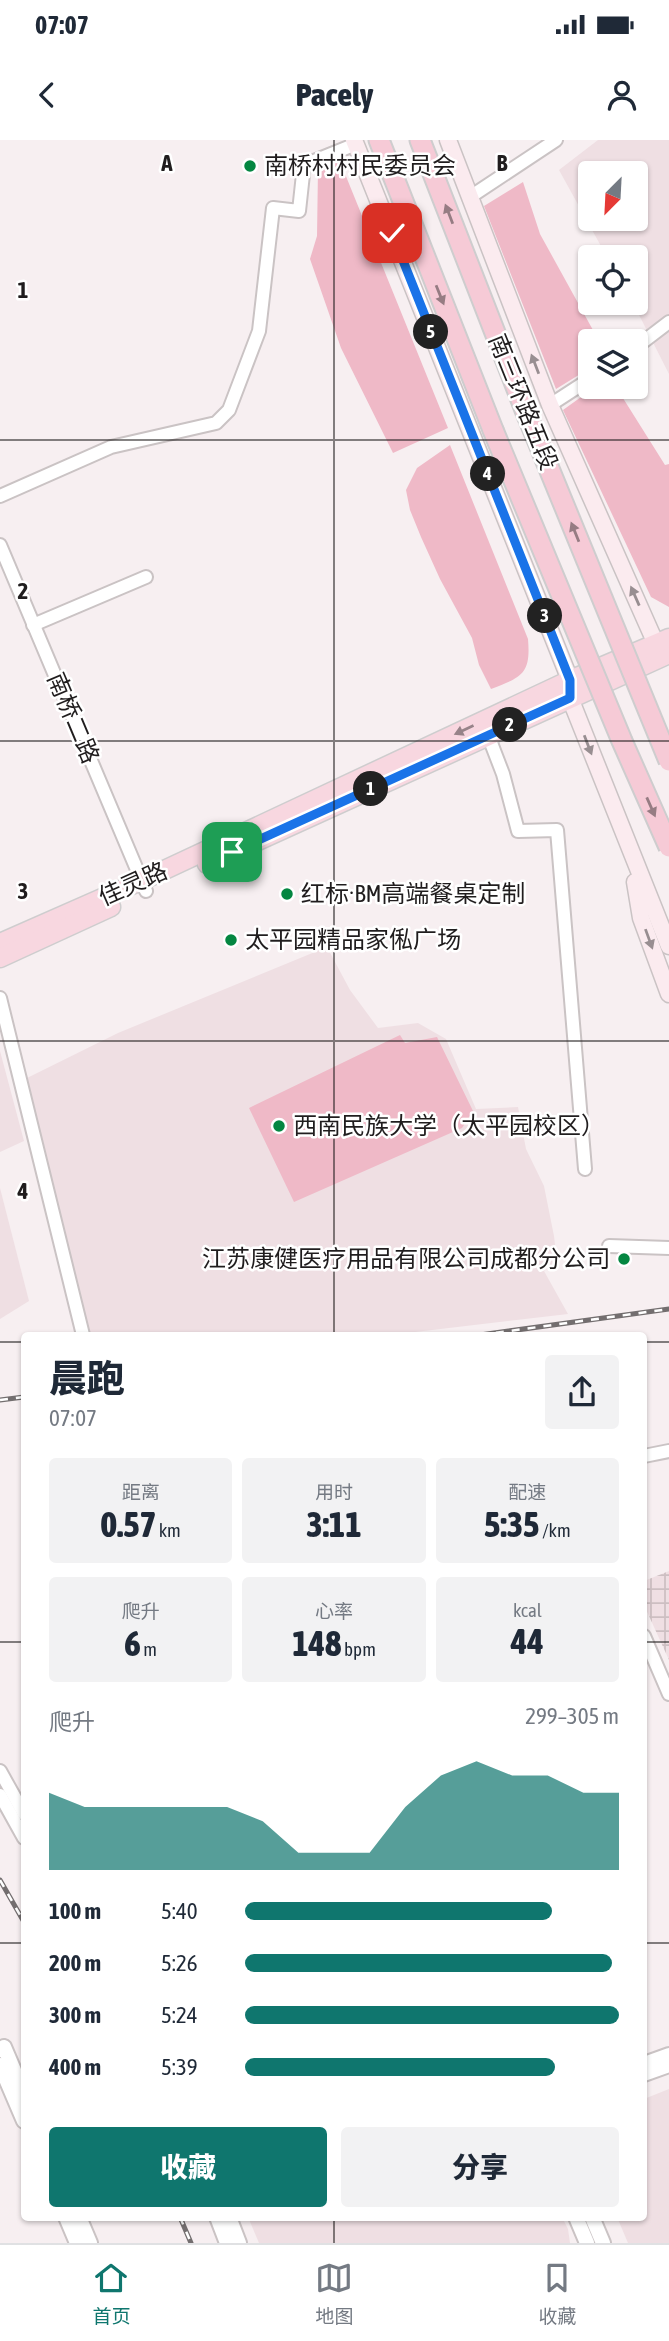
<!DOCTYPE html>
<html lang="zh">
<meta charset="utf-8">
<style>
:root{--surface:#fff;--page:#f2f2f3;--text:#1f2937;--muted:#747a83;--line:#e0e1e3;--accent:#0f766e}
body{margin:0;font-family:"Asap Condensed","Noto Sans SC",sans-serif;background:var(--page);color:var(--text);height:100vh;display:flex;flex-direction:column;font-size:26px;white-space:nowrap}
*{box-sizing:border-box;margin:0}
p{font-size:23px;color:var(--muted)}
.icon{flex:none;width:38px;height:38px;fill:none;stroke:currentColor;stroke-width:2;stroke-linecap:round;stroke-linejoin:round}
.map{position:relative;flex:1;overflow:hidden}
.panel{position:absolute;left:21px;top:1192px;width:626px;height:889px;display:flex;flex-direction:column;background:var(--surface);border-radius:7px;box-shadow:0 2px 5px #0004}
.panel>*{flex:none}
.needle{width:46px;rotate:204deg}
.buttons{position:absolute;left:578px;top:21px;display:grid;gap:14px}
.buttons a{display:grid;place-items:center;width:70px;height:70px;border-radius:7px;background:var(--surface);box-shadow:0 2px 5px #0004;font-size:35px}
.pin{position:absolute;display:grid;place-items:center;width:60px;height:60px;color:#fff;margin:-30px;border-radius:14px;box-shadow:0 4px 10px #0006}
.km{position:absolute;width:35px;height:35px;margin:-18px;border-radius:50%;background:#222;color:#fff;font-size:19px;line-height:35px;text-align:center}
.round{display:grid;place-items:center;flex:none;width:74px;height:74px;border-radius:7px;background:var(--page)}
.headline{display:flex;align-items:center;justify-content:space-between;height:119px;padding:0 28px}
h1{font-size:38px;font-weight:800;line-height:52px}
.figures{display:grid;grid-template-columns:repeat(3,1fr);gap:10px;height:119px;padding:7px 28px}
.figures div{display:grid;align-content:center;border-radius:7px;background:var(--page);text-align:center}
.figures b{font-size:35px;font-weight:800}
.figures small{font-size:19px;font-weight:400}
.figures p{font-size:19px}
.chart{height:196px;padding:14px 28px}
.chart p{display:flex;justify-content:space-between}
.chart svg{width:100%;height:126px;margin-top:7px;fill:var(--accent);opacity:.7}
.action{display:flex;gap:14px;margin-top:auto;padding:14px 28px}
.action a{flex:1;height:80px;border-radius:7px;background:var(--accent);color:#fff;font-size:28px;font-weight:800;line-height:80px;text-align:center}
.action a+a{background:var(--page);color:var(--text)}
ul{padding:0 28px;list-style:none;font-size:23px}
li{display:grid;grid-template-columns:112px 84px 1fr;align-items:center;height:52px}
li i{height:18px;border-radius:9px;background:var(--accent)}
.status{display:flex;justify-content:space-between;align-items:center;height:49px;padding:0 35px;background:var(--surface);direction:ltr}
.status svg{height:19px;fill:currentColor}
header{display:flex;justify-content:space-between;align-items:center;height:91px;padding:0 28px;background:var(--surface);font-size:32px;font-weight:800}
.menu{display:flex;justify-content:space-around;align-items:center;height:98px;border-top:2px solid var(--line);background:var(--surface);font-size:19px;color:var(--muted)}
.menu a{display:grid;justify-items:center;gap:4px}
.menu .active{color:var(--accent)}
.map>svg:first-child{display:block}
.built{fill:#efdfe3;fill-rule:evenodd}
.industrial{fill:url(#industrial-grid)}
.green{fill:#efb9c7}
.lines{fill:none;stroke-linecap:round;stroke-linejoin:round}
.minor-casing{stroke:#cac3c4;stroke-width:16}
.tertiary-casing{stroke:#cac3c4;stroke-width:18}
.secondary-casing{stroke:#cac3c4;stroke-width:19}
.primary-casing{stroke:#cecdce;stroke-width:21}
.trunk-casing{stroke:#cecdce;stroke-width:23}
.minor{stroke:#fff;stroke-width:12}
.tertiary{stroke:#fff;stroke-width:14}
.secondary{stroke:#fbebef;stroke-width:16}
.primary{stroke:#f8d7e0;stroke-width:18}
.trunk{stroke:#f6cad6;stroke-width:19}
.rail-casing{stroke:#736e6f;stroke-width:5}
.rail{stroke:#fff;stroke-width:2.5;stroke-dasharray:8;stroke-linecap:butt}
.trunk-bridge-casing{stroke:#cecdce;stroke-width:23;stroke-linecap:butt}
.trunk-bridge{stroke:#f6cad6;stroke-width:19}
.oneway{fill:#967c83}
.oneway2{fill:#988e91}
.oneway3{fill:#978389}
.route-casing{stroke:#fff;stroke-width:14}
.route{stroke:#1a73e8;stroke-width:9}
.grid{fill:none;stroke:#201d1e;stroke-width:2;stroke-opacity:0.55}
.poi-dot{fill:#048641;stroke:#fff;stroke-width:2.5}
.labels{text-anchor:middle;stroke-width:5;stroke-linejoin:round;paint-order:stroke}
.poi-label{font-size:24px;fill:#201d1e;stroke:#fff;text-anchor:start}
.street-label{font-size:24px;fill:#201d1e;stroke:#fff}
.grid-label{font-size:23px;text-anchor:middle;font-weight:bold;fill:#201d1e;stroke:#fff;stroke-width:5;stroke-linejoin:round;paint-order:stroke}
</style>
<div class="status"><b>07:07</b><svg viewBox="0 0 49 12"><path d="M0 12V9h3v3zM5 12V6h3v6zM10 12V3h3v9zM15 12V0h3v12zM26 1h20v11H26zM47 4h2v5h-2z"/></svg></div>
<header><svg class="icon" aria-label="back" viewBox="0 0 24 24"><path d="M15 5l-7 7 7 7"/></svg>Pacely<svg class="icon" aria-label="person" viewBox="0 0 24 24"><circle cx="12" cy="8" r="4"/><path d="M4 21q1-7 8-7t8 7"/></svg></header>
<div class="map">
<svg width="669" height="2103" viewBox="0 0 669 2103">
<defs>
<pattern id="industrial-grid" width="8" height="8" patternUnits="userSpaceOnUse" patternTransform="scale(1.75)"><rect width="8" height="8" fill="#efdfe3"/><path d="M0 4h8M4 0v8" fill="none" stroke="#cdbfc2"/></pattern>
</defs>
<rect width="100%" height="100%" fill="#f7eff1"/>
<!-- built -->
<g class="built">
<path d="M598,0H669V234L633,163H635V117H607L559,30ZM590,33H635V79H590Z"/>
<path d="M327,807L350,850L378,888L418,883L446,899L476,969L518,967L526,1009L544,1046L554,1096L557,1122L544,1131L568,1174L390,1195H89L41,1003L27,938L118,893Z"/>
<path d="M0,911L24,1001L0,1012Z"/>
<path d="M0,1048L29,1161L0,1179Z"/>
<path d="M669,1949V2103H628L617,2077H644V1959Z"/>
<path d="M248,2077H562L568,2089L570,2103H259Z"/>
</g>
<!-- industrial -->
<path class="industrial" d="M669,1431V1520L644,1465V1441Z"/>
<!-- green -->
<g class="green">
<path d="M339,19L448,288L393,313L341,208L310,119L317,96L318,29Z"/>
<path d="M523,42L540,94L599,201H590V228L556,249L484,66Z"/>
<path d="M595,247H616L665,325L669,324V467L651,457L563,270Z"/>
<path d="M450,305L528,499C531,534 522,537 491,549L479,525L472,498L440,439L421,397L410,370L406,350L417,328Z"/>
<path d="M400,895L405,903L437,897L473,971L462,988L294,1062L249,968Z"/>
</g>
<g class="lines">
<!-- minor casing -->
<g class="minor-casing">
<g id="minor">
<path d="M470,57L556,0"/>
<path d="M635,208L669,182"/>
<path d="M550,265L590,239"/>
<path d="M0,356L111,307L216,283L229,270L259,191L273,68L299,71L304,25L356,4"/>
<path d="M0,405L146,751"/>
<path d="M33,485L146,437"/>
<path d="M488,595L503,634L518,691L557,690L585,1029"/>
<path d="M0,858L83,1195"/>
<path d="M609,1106L669,1108"/>
<path d="M644,1316L669,1311"/>
<path d="M644,1496L669,1554"/>
<path d="M0,1631L24,1674"/>
<path d="M0,1655L24,1698"/>
</g>
</g>
<!-- tertiary casing -->
<g class="tertiary-casing">
<g id="tertiary">
<path d="M0,1910L4,1907L24,1954"/>
<path d="M644,1924L669,1915"/>
<path d="M0,1925L24,1981"/>
<path d="M644,1934L669,1925"/>
<path d="M66,2077L77,2103"/>
<path d="M79,2077L90,2103"/>
<path d="M217,2077L227,2103"/>
<path d="M229,2077L239,2103"/>
<path d="M576,2077L587,2103"/>
<path d="M592,2077L603,2103"/>
</g>
</g>
<!-- secondary casing -->
<g class="secondary-casing">
<g id="secondary">
<path d="M354,0L570,540V558L669,806"/>
<path d="M448,0L550,265L656,504L665,513"/>
<path d="M635,742L641,778L669,854"/>
</g>
</g>
<!-- primary casing -->
<g class="primary-casing">
<g id="primary">
<path d="M207,724L669,514"/>
<path d="M0,803L143,740L570,540L669,498"/>
<path d="M0,818L111,767"/>
</g>
</g>
<!-- trunk casing -->
<g class="trunk-casing">
<g id="trunk">
<path d="M379,0L493,290"/>
<path d="M420,0L527,275"/>
</g>
</g>
<!-- minor -->
<use href="#minor" class="minor"/>
<!-- tertiary -->
<use href="#tertiary" class="tertiary"/>
<!-- secondary -->
<use href="#secondary" class="secondary"/>
<!-- primary -->
<use href="#primary" class="primary"/>
<!-- trunk -->
<use href="#trunk" class="trunk"/>
<!-- rail casing -->
<g class="rail-casing">
<g id="rail">
<path d="M480,1195L669,1169"/>
<path d="M0,1260L24,1257"/>
<path d="M0,1740L24,1782"/>
<path d="M180,2077L191,2103"/>
</g>
</g>
<!-- rail -->
<use href="#rail" class="rail"/>
<!-- trunk-bridge casing -->
<g class="trunk-bridge-casing">
<g id="trunk-bridge">
<path d="M527,275L669,621"/>
<path d="M493,290L622,601L669,707"/>
</g>
</g>
<!-- trunk-bridge -->
<use href="#trunk-bridge" class="trunk-bridge"/>
</g>
<!-- one-way arrows -->
<defs><path id="oneway-solid" d="M-6-.8H1V-3.2L6.5 0L1 3.2V.8H-6Z" transform="scale(1.75)"/></defs>
<g class="oneway">
<use href="#oneway-solid" transform="translate(449 74) rotate(-111)"/>
<use href="#oneway-solid" transform="translate(440 155) rotate(68)"/>
<use href="#oneway-solid" transform="translate(575 392) rotate(-112)"/>
<use href="#oneway-solid" transform="translate(651 667) rotate(66)"/>
</g>
<g class="oneway2">
<use href="#oneway-solid" transform="translate(535 224) rotate(-111)"/>
<use href="#oneway-solid" transform="translate(635 456) rotate(-114)"/>
<use href="#oneway-solid" transform="translate(588 605) rotate(69)"/>
<use href="#oneway-solid" transform="translate(649 799) rotate(70)"/>
</g>
<use class="oneway3" href="#oneway-solid" transform="translate(464 590) rotate(155)"/>
<g class="lines">
<!-- route casing -->
<g class="route-casing">
<path id="route" d="M232,712L570,558V540L392,93"/>
</g>
<!-- route -->
<use href="#route" class="route"/>
</g>
<!-- grid -->
<path class="grid" d="M334,0V1195M0,300H669M0,601H669M0,901H669M0,1202H24M644,1202H669M0,1502H24M644,1502H669M0,1803H24M644,1803H669M334,2077V2103"/>
<!-- markers -->
<g class="poi-dot">
<circle cx="250" cy="26" r="7"/>
<circle cx="287" cy="754" r="7"/>
<circle cx="231" cy="800" r="7"/>
<circle cx="279" cy="986" r="7"/>
<circle cx="624" cy="1119" r="7"/>
</g>
<g class="labels">
<!-- poi labels -->
<g class="poi-label">
<text x="264" y="34">南桥村村民委员会</text>
<text x="301" y="762">红标·BM高端餐桌定制</text>
<text x="245" y="808">太平园精品家俬广场</text>
<text x="293" y="994">西南民族大学（太平园校区）</text>
<text x="610" y="1127" text-anchor="end">江苏康健医疗用品有限公司成都分公司</text>
</g>
<!-- street labels -->
<g class="street-label">
<text transform="translate(523 262) rotate(68)" y="8">南三环路五段</text>
<text transform="translate(73 578) rotate(67)" y="8">南桥二路</text>
<text transform="translate(133 744) rotate(-24)" y="8">佳灵路</text>
</g>
</g>
<g class="grid-label">
<text x="167" y="31">A</text>
<text x="502" y="31">B</text>
<text x="23" y="158">1</text>
<text x="23" y="459">2</text>
<text x="23" y="759">3</text>
<text x="23" y="1059">4</text>
</g>
</svg>
<div class="buttons">
<a><svg class="needle" viewBox="-14 -14 28 28"><path d="M0-13l5 13h-10z" fill="#e53935"/><path d="M0 13l5-13h-10z" fill="#747a83"/></svg></a>
<a><svg class="icon" aria-label="locate" viewBox="0 0 24 24"><circle cx="12" cy="12" r="6"/><path d="M12 2v4M12 18v4M2 12h4M18 12h4"/></svg></a>
<a><svg class="icon" aria-label="layers" viewBox="0 0 24 24"><path d="M12 4l9 5-9 5-9-5zM3 14l9 5 9-5"/></svg></a>
</div>
<div class="pin" style="left:232px;top:712px;background:#1e9e55"><svg class="icon" aria-label="arrive" viewBox="0 0 24 24"><path d="M6 21V4h12l-3 4 3 4H6"/></svg></div>
<div class="pin" style="left:392px;top:93px;background:#d93025"><svg class="icon" aria-label="check" viewBox="0 0 24 24"><path d="M5 12l5 5 9-10"/></svg></div>
<b class="km" style="left:371px;top:649px">1</b>
<b class="km" style="left:510px;top:585px">2</b>
<b class="km" style="left:545px;top:476px">3</b>
<b class="km" style="left:488px;top:334px">4</b>
<b class="km" style="left:431px;top:192px">5</b>
<section class="panel">
<div class="headline"><div><h1>晨跑</h1><p>07:07</p></div><a class="round"><svg class="icon" aria-label="share" viewBox="0 0 24 24"><path d="M12 15V3M7 8l5-5 5 5M5 13v7h14v-7"/></svg></a></div>
<div class="figures">
<div><p>距离</p><b>0.57<small> km</small></b></div>
<div><p>用时</p><b>3:11</b></div>
<div><p>配速</p><b>5:35<small> /km</small></b></div>
</div>
<div class="figures">
<div><p>爬升</p><b>6<small> m</small></b></div>
<div><p>心率</p><b>148<small> bpm</small></b></div>
<div><p>kcal</p><b>44</b></div>
</div>
<div class="chart"><p><span>爬升</span>299–305 m</p>
<svg viewBox="0 0 160 44" preserveAspectRatio="none"><path d="M0 44V17L10 22L20 22L30 22L40 22L50 22L60 27L70 38L80 38L90 38L100 22L110 11L120 6L130 11L140 11L150 17L160 17V44z"/></svg>
</div>
<ul>
<li><b>100 m</b>5:40<i style="width:82%"></i></li>
<li><b>200 m</b>5:26<i style="width:98%"></i></li>
<li><b>300 m</b>5:24<i style="width:100%"></i></li>
<li><b>400 m</b>5:39<i style="width:83%"></i></li>
</ul>
<div class="action"><a>收藏</a><a>分享</a></div>
</section>
</div>
<nav class="menu">
<a class="active"><svg class="icon" aria-label="home" viewBox="0 0 24 24"><path d="M3 11l9-7 9 7M6 9v11h12V9"/></svg>首页</a>
<a><svg class="icon" aria-label="map" viewBox="0 0 24 24"><path d="M3 6l6-2 6 2 6-2v14l-6 2-6-2-6 2zM9 4v14M15 6v14"/></svg>地图</a>
<a><svg class="icon" aria-label="saved" viewBox="0 0 24 24"><path d="M7 4h10v16l-5-4-5 4z"/></svg>收藏</a>
</nav>
